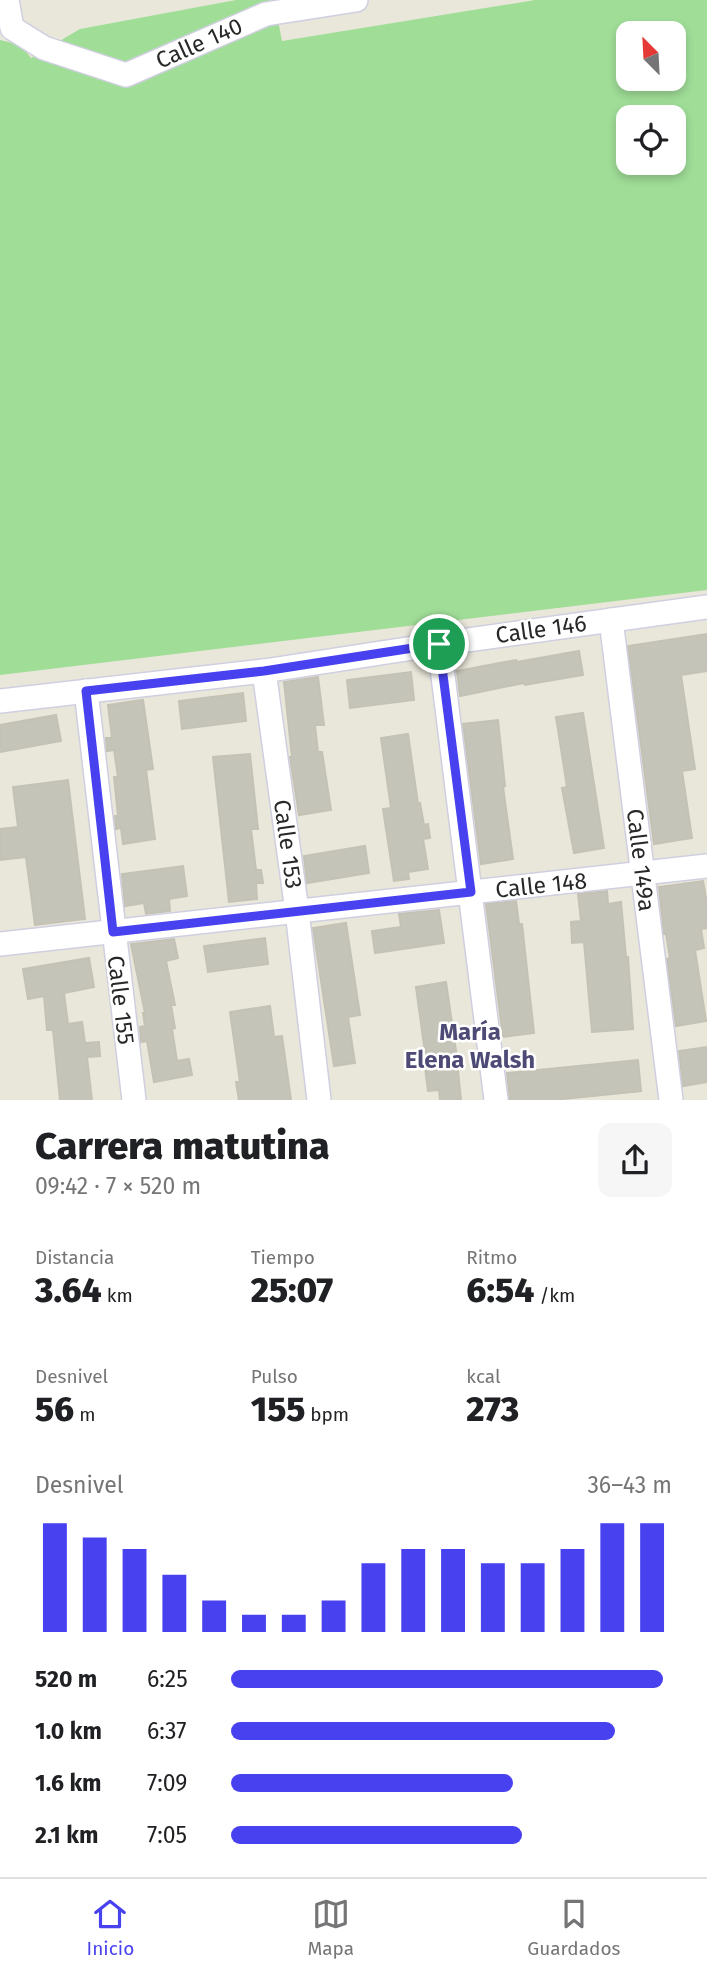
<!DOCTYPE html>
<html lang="es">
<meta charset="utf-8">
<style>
:root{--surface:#fff;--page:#f6f6f6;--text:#202124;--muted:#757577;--line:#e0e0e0;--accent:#4841ef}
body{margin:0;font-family:"Fira Sans",sans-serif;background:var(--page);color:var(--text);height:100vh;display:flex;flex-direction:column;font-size:26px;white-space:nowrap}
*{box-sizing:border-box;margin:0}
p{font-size:23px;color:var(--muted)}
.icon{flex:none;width:38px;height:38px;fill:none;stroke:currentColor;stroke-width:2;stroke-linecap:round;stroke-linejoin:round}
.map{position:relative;height:1100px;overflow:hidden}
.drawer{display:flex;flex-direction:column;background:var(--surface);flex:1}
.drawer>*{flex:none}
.needle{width:46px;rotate:336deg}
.tools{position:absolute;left:616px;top:21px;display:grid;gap:14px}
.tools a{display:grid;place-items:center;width:70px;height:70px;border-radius:14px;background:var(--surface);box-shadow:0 4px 10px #0003;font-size:35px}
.pin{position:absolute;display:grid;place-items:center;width:60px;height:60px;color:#fff;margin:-30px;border:4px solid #fff;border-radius:50%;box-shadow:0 2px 7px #0007}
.round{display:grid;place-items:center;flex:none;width:74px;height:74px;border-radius:14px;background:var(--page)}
.head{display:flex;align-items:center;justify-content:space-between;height:119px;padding:0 35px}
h1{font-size:38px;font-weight:800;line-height:52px}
.figures{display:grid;grid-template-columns:repeat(3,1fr);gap:10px;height:119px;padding:7px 35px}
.figures div{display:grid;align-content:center}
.figures b{font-size:35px;font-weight:800}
.figures small{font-size:19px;font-weight:400}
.figures p{font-size:19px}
.chart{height:196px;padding:14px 35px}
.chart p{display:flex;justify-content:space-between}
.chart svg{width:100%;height:126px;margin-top:7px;stroke:var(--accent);stroke-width:6}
ul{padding:0 35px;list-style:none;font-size:23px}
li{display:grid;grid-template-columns:112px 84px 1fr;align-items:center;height:52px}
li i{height:18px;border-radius:9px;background:var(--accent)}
.tabs{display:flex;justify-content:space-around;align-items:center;height:98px;border-top:2px solid var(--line);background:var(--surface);font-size:19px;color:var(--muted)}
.tabs a{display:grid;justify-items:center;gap:4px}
.tabs .current{color:var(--accent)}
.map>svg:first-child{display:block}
.green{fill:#a0de98;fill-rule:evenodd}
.building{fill:#c5c4b8;stroke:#c4c2b4;stroke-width:2}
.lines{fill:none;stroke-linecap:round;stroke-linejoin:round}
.minor-casing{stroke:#d0cfe0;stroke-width:26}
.minor{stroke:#fff;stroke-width:23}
.route-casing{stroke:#fff;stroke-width:14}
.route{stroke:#4841ef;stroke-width:9}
.labels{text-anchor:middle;stroke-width:5;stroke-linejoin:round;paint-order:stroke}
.street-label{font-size:23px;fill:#282828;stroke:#fff}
.neighbourhood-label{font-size:24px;font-weight:bold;fill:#4d4b75;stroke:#fff}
</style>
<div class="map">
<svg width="707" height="1100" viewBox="0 0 707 1100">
<rect width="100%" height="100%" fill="#e9e6da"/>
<!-- green -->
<path class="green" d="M236,0H274L282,41L535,0H707V590L0,675V40L21,45L31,58L80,29ZM628,33H674V79H628ZM628,117H674V163H628Z"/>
<!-- building -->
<g class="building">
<path d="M707,634V671L681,675L695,769L682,771L692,838L654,844L628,646Z"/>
<path d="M579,651L583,675L525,685L524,683L460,696L457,671L516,660L517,662Z"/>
<path d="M411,672L414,700L350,708L347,680Z"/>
<path d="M318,677L324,725H315L318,752H322L331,810L299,815L290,757H292L284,682Z"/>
<path d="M243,693L246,721L182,729L179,701Z"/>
<path d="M143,700L153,769L146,770L155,839L123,844L121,828L116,829L115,816H118L114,777H118L114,750L107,751L106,738H112L108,705Z"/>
<path d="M583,713L604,848L574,853L562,788L567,787L556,717Z"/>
<path d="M56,715L61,741L0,752V725Z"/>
<path d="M498,720L505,786L503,787L513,859L481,864L463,724Z"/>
<path d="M408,734L418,804L420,803L424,825L428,824L430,838L423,839L428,869L408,872L409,879L394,881L383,809L391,808L381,738Z"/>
<path d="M250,754L258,829H251L256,870H261L263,883H256L257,899L229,902L213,757Z"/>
<path d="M68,780L85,919L35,925L26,857L0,860V829L18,827L13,787Z"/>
<path d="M365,846L369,873L307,883L304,856Z"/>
<path d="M183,866L187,896L169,899L170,911L146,914L144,903L125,906L122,874Z"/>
<path d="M703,881L707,904V928L701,929L704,948L695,950L706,1021L676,1026L667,959L670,958L666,934H664L659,887Z"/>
<path d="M607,891L608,904L621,902L626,957H628L633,1029L592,1032L584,942L572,943L571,922L581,921L578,894Z"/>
<path d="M516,901L519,924H522L534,1033L503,1037L486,904Z"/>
<path d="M439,910L444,943L375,953L372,931L401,927L399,914Z"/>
<path d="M346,923L360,1015L348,1017L355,1063L334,1066L313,928Z"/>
<path d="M265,938L268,964L208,972L204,946Z"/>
<path d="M174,939L178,958L166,961L175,1005H171L175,1028L172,1029L177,1061L189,1059L192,1075L154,1082L147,1041L141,1042L140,1027L145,1026L143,1013H145L131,944Z"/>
<path d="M89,958L94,987L64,993L68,1024L82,1022L85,1043L99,1042L100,1056L87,1057L92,1100H60L53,1030H47L44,996L28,999L23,969Z"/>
<path d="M446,982L456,1051L461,1100H440L439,1090L428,1091L424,1060H426L416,987Z"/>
<path d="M270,1006L274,1037L282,1036L291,1100H239L236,1082H240L230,1012Z"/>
<path d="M707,1047V1082L683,1086L679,1051Z"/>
<path d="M638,1060L641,1091L553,1100H510L507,1073Z"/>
</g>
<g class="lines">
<!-- minor casing -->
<g class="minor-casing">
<g id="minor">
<path d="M7,0L12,28L44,48L126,75L266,14L356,0"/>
<path d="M611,620L671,1100"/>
<path d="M439,644L496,1100"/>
<path d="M264,671L297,911L319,1100"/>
<path d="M86,691L134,1100"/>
<path d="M0,701L264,671L439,644L707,607"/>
<path d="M0,944L707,866"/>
</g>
</g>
<!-- minor -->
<use href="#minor" class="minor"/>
</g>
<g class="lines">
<!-- route casing -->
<g class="route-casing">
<path id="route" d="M439,644L471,892L113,932L86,691L264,671Z"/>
</g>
<!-- route -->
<use href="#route" class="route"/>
</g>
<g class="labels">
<!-- street labels -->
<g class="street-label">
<text transform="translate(199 43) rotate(-24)" y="8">Calle 140</text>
<text transform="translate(541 629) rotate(-8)" y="8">Calle 146</text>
<text transform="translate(288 844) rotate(82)" y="8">Calle 153</text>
<text transform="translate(641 860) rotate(83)" y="8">Calle 149a</text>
<text transform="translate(541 885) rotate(-6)" y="8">Calle 148</text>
<text transform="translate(121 1000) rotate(83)" y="8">Calle 155</text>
</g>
<!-- neighbourhood labels -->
<g class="neighbourhood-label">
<text x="470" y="1040">María<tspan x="470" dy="28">Elena Walsh</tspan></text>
</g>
</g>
</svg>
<div class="tools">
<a><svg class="needle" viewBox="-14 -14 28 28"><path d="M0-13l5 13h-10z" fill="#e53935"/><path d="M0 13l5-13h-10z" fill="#757577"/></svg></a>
<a><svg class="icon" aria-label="locate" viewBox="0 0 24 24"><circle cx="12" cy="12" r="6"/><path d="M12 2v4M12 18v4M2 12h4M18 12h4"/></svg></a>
</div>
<div class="pin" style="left:439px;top:644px;background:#1e9e55"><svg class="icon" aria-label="arrive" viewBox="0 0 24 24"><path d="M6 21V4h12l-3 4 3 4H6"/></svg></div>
</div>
<section class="drawer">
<div class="head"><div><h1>Carrera matutina</h1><p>09:42 · 7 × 520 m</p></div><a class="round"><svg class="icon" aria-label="share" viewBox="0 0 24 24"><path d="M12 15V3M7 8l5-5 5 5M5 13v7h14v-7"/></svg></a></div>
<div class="figures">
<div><p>Distancia</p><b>3.64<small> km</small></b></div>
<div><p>Tiempo</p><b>25:07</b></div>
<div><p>Ritmo</p><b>6:54<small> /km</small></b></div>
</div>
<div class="figures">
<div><p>Desnivel</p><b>56<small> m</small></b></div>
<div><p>Pulso</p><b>155<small> bpm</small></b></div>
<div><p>kcal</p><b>273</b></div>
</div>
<div class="chart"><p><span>Desnivel</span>36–43 m</p>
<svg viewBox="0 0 160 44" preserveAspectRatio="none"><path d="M5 44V6M15 44V11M25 44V15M35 44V24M45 44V33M55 44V38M65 44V38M75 44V33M85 44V20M95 44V15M105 44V15M115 44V20M125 44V20M135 44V15M145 44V6M155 44V6"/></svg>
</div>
<ul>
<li><b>520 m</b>6:25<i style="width:98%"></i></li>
<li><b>1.0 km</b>6:37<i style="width:87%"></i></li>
<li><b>1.6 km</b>7:09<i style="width:64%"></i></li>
<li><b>2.1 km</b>7:05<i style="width:66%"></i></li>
</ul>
</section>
<nav class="tabs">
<a class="current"><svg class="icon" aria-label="home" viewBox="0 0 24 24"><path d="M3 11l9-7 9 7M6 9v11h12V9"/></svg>Inicio</a>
<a><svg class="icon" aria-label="map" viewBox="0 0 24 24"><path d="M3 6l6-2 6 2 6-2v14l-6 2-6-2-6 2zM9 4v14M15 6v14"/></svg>Mapa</a>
<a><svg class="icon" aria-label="saved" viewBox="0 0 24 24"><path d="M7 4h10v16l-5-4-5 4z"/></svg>Guardados</a>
</nav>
